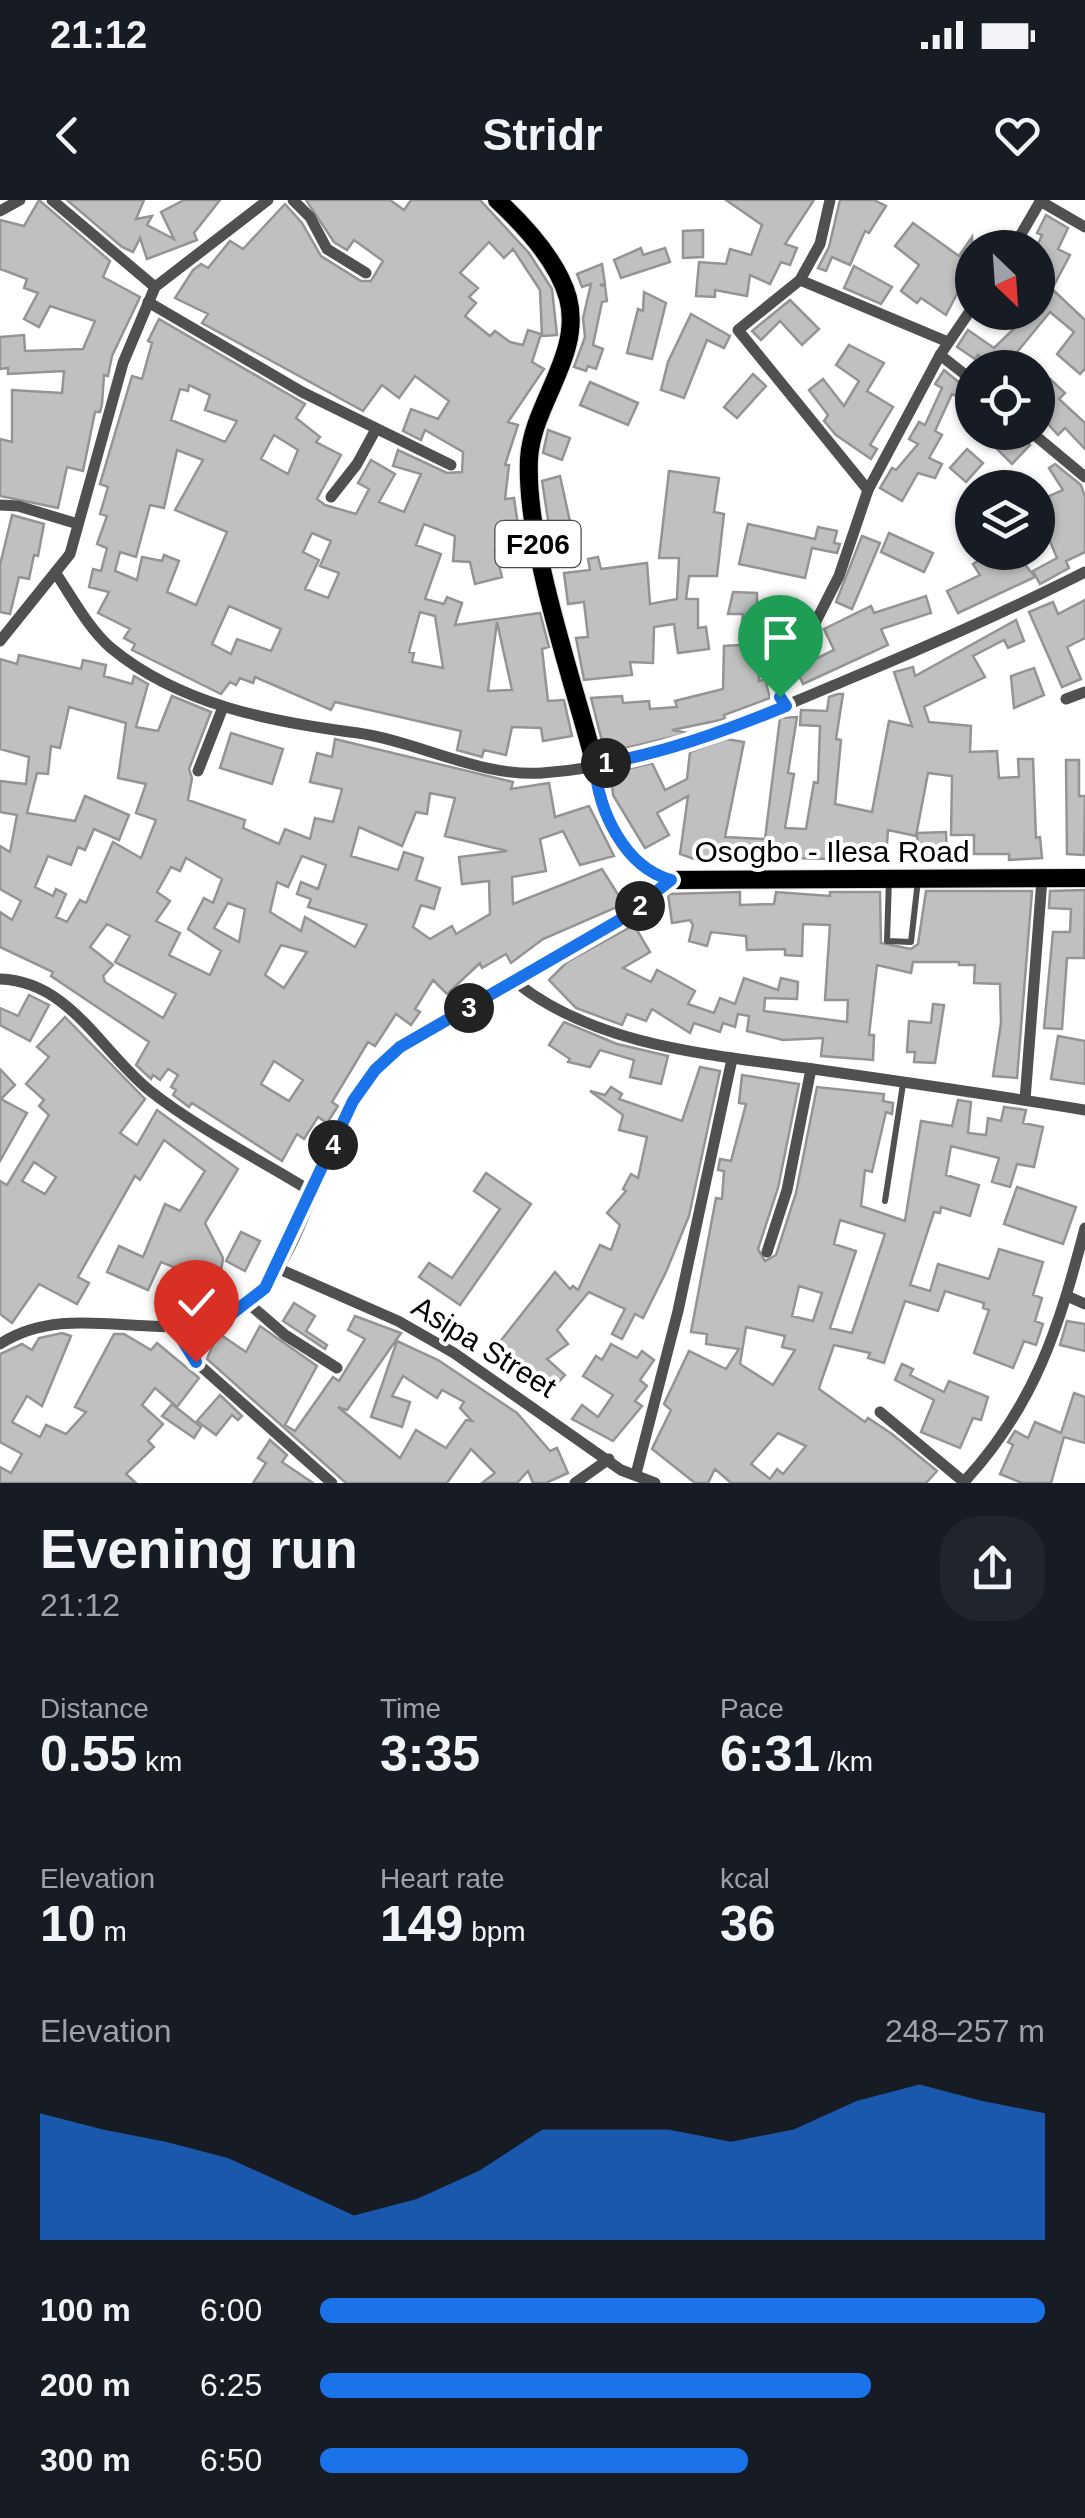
<!DOCTYPE html>
<meta charset="utf-8">
<style>
:root{--surface:#171b24;--page:#20242c;--text:#f1f3f6;--muted:#9ea1a6;--accent:#1a73e8}
body{margin:0;font-family:Arial,sans-serif;background:var(--page);color:var(--text);height:100vh;display:flex;flex-direction:column;font-size:38px;white-space:nowrap}
*{box-sizing:border-box;margin:0}
p{font-size:32px;color:var(--muted)}
.icon{flex:none;width:55px;height:55px;fill:none;stroke:currentColor;stroke-width:2;stroke-linecap:round;stroke-linejoin:round}
.map{position:relative;height:1283px;overflow:hidden}
.panel{display:flex;flex-direction:column;background:var(--surface);flex:1}
.panel>*{flex:none}
.needle{width:65px;rotate:155deg}
.tools{position:absolute;left:955px;top:30px;display:grid;gap:20px}
.tools a{display:grid;place-items:center;width:100px;height:100px;border-radius:50%;background:var(--surface);box-shadow:0 2px 8px #0004;font-size:50px}
.pin{position:absolute;display:grid;place-items:center;width:85px;height:85px;color:#fff;margin:-102px -42px;border-radius:50% 50% 50% 0;rotate:-45deg;box-shadow:0 0 10px #0007}
.pin .icon{rotate:45deg}
.km{position:absolute;width:50px;height:50px;margin:-25px;border-radius:50%;background:#222;color:#fff;font-size:28px;line-height:50px;text-align:center}
.round{display:grid;place-items:center;flex:none;width:105px;height:105px;border-radius:40px;background:var(--page)}
.summary{display:flex;align-items:center;justify-content:space-between;height:170px;padding:0 40px}
h1{font-size:55px;font-weight:700;line-height:75px}
.metrics{display:grid;grid-template-columns:repeat(3,1fr);gap:15px;height:170px;padding:10px 40px}
.metrics div{display:grid;align-content:center}
.metrics b{font-size:50px;font-weight:700}
.metrics small{font-size:28px;font-weight:400}
.metrics p{font-size:28px}
.chart{height:280px;padding:20px 40px}
.chart p{display:flex;justify-content:space-between}
.chart svg{width:100%;height:180px;margin-top:10px;fill:var(--accent);opacity:.7}
ul{padding:0 40px;list-style:none;font-size:32px}
li{display:grid;grid-template-columns:160px 120px 1fr;align-items:center;height:75px}
li i{height:25px;border-radius:12px;background:var(--accent)}
.status{display:flex;justify-content:space-between;align-items:center;height:70px;padding:0 50px;background:var(--surface);direction:ltr}
.status svg{height:28px;fill:currentColor}
header{display:flex;justify-content:space-between;align-items:center;height:130px;padding:0 40px;background:var(--surface);font-size:45px;font-weight:700}
.map>svg:first-child{display:block}
.building{fill:#c0c0c0;stroke:#949494;stroke-width:2.5;fill-rule:evenodd}
.lines{fill:none;stroke-linecap:round;stroke-linejoin:round}
.primary-casing{stroke:#dbdbdb;stroke-width:20}
.lane{stroke:#505050;stroke-width:6}
.street{stroke:#505050;stroke-width:11}
.primary{stroke:#000;stroke-width:18}
.route-casing{stroke:#fff;stroke-width:20}
.route{stroke:#1a73e8;stroke-width:12}
.labels{text-anchor:middle;stroke-width:8;stroke-linejoin:round;paint-order:stroke}
.shield{fill:#fff;stroke:#4c4c4c;stroke-width:2.5}
.shield-label{font-size:28px;font-weight:bold;fill:#000}
.street-label{font-size:30px;fill:#000;stroke:#fff}
</style>
<div class="status"><b>21:12</b><svg viewBox="0 0 49 12"><path d="M0 12V9h3v3zM5 12V6h3v6zM10 12V3h3v9zM15 12V0h3v12zM26 1h20v11H26zM47 4h2v5h-2z"/></svg></div>
<header><svg class="icon" aria-label="back" viewBox="0 0 24 24"><path d="M15 5l-7 7 7 7"/></svg>Stridr<svg class="icon" aria-label="heart" viewBox="0 0 24 24"><path d="M12 20l-8-8c-3-5 5-10 8-4 3-6 11-1 8 4z"/></svg></header>
<div class="map">
<svg width="1085" height="1283" viewBox="0 0 1085 1283">
<rect width="100%" height="100%" fill="#fff"/>
<!-- building -->
<g class="building">
<path d="M39,0L110,61L103,77L140,97L112,156L108,176L104,175L102,204L100,212H95L83,271L67,267L58,308L0,296V239L12,242V190L62,193L64,171L8,174V168L0,169V137L24,135L25,151L83,149L95,121L50,106L39,127L24,119L38,93L24,88L27,79L0,69V20L24,26Z"/>
<path d="M67,0H144L136,19L152,16L147,25L174,39L161,12L184,0H220L194,33L197,40L147,59L140,38L133,52L122,47Z"/>
<path d="M306,0H390L404,10L411,0H480L529,53L552,89L557,135L542,136L540,90L513,49L504,58L489,42L460,73L478,88L469,97L476,103L465,116L490,136L495,131L510,142L523,145L528,130L541,134L532,162L544,169L508,222L518,225L505,265H509L505,299L514,298L518,325L516,352L495,350L502,377L475,384L470,362L453,361L455,336L424,324L416,345L441,354L425,399L444,404L447,397L462,403L455,425L540,413L549,447L542,449L548,501L564,500L572,536L543,541L541,528L512,527L506,555L484,550L482,557L457,550L461,531L335,502L331,510L255,477L253,483L240,478L236,485L230,482L221,494L132,450L135,444L124,438L130,429L98,413L109,392L89,387L93,369L101,371L107,348L97,344L107,316L100,314L108,287L100,284L132,176L142,179L152,143L148,141L159,119L305,204L296,218L320,237L316,242L341,255L317,299L325,305L356,314L369,289L358,283L371,260L395,274L379,302L404,312L421,274L393,266L398,250L447,273L462,272L463,252L425,230L421,240L403,231L411,209L438,219L449,201L415,176L399,198L382,185L363,211L202,123L208,114L175,98L193,70L201,64L208,68L230,41L243,49L285,4L302,23L321,56L361,81H371L383,61L354,40L347,50L334,42ZM189,185L210,195L205,210L237,221L225,242L171,220L180,189L188,191ZM274,235L298,250L288,274L261,259ZM177,250L203,260L175,310L227,332L196,405L167,392L179,361L164,355L162,361L142,357L137,380L115,371L120,352L136,357L150,305L164,308ZM312,333L331,341L320,366L339,373L328,398L305,389L319,360L303,352ZM229,406L281,429L271,451L237,439L231,454L212,444ZM420,412L435,416L443,468L412,462L414,453L409,452ZM497,422L512,490L488,491Z"/>
<path d="M726,0H814L785,44L797,48L790,65L781,62L770,84L750,75L747,96L715,90V97L696,96L699,62L726,64L730,49L751,55L762,25Z"/>
<path d="M840,0H874L886,6L869,33L865,31L850,65L832,57L826,71L818,68L829,47Z"/>
<path d="M1046,15L1068,28L1058,49L1070,55L1052,89L1085,120V169L1080,174L1057,154L1074,132L1050,112L1004,168H991L978,155L975,159L957,147L968,130L994,148L1024,119L1016,113L1038,112V44L1042,35L1037,33Z"/>
<path d="M913,23L959,56L972,37V65L946,115L921,98L917,103L901,91L919,65L895,46Z"/>
<path d="M703,30V57L683,58V31Z"/>
<path d="M641,48L643,55L665,48L670,62L621,78L614,60Z"/>
<path d="M602,64L605,84L600,85L605,86L607,101L602,102L593,145L603,149L596,169L588,166L586,171L574,167L585,137L583,118L591,84L582,87L577,74Z"/>
<path d="M854,66L892,87L881,104L844,88Z"/>
<path d="M644,92L666,103L652,159L627,153L638,109L643,111Z"/>
<path d="M790,100L819,129L802,145L780,121L761,140L752,131Z"/>
<path d="M691,114L730,136L724,148L707,140L684,198L661,190L668,162Z"/>
<path d="M849,145L884,163L867,191L893,207L870,245L877,249L871,259L836,235L824,221L828,215L809,190L823,179L844,206L859,181L836,165Z"/>
<path d="M944,170L972,193V205L952,194L935,231L942,235L929,258L942,264L935,278L918,273L902,301L880,288L892,268L896,270L918,244L909,239L919,222L925,225L942,188L935,184Z"/>
<path d="M753,174L766,186L737,218L724,207Z"/>
<path d="M1050,179L1065,193L1059,199L1085,223V249L1065,228L1058,235L1038,213V192Z"/>
<path d="M590,182L638,203L628,225L580,205Z"/>
<path d="M548,230L570,238L562,260L543,253Z"/>
<path d="M980,232H1017L1030,245L1012,264Z"/>
<path d="M967,249L983,263L966,282L950,268Z"/>
<path d="M1055,264L1081,285L1085,297V352L1066,361L1069,368L1040,384L1033,371L1057,358L1038,313V301L1063,290L1049,268Z"/>
<path d="M669,271L719,278L714,312L724,314L717,376H689L686,399H698V428L706,427L709,449L678,453L674,424L654,427L653,463L630,462L632,475L584,480L576,438L588,437L584,402L568,404L564,373L590,370L588,359L598,357L601,369L647,363L650,404L677,399L679,358H659Z"/>
<path d="M560,276L574,340L552,345L542,281Z"/>
<path d="M12,315L44,324L38,356L34,355L29,379L19,377L10,414L0,412V365Z"/>
<path d="M748,324L815,339L818,327L837,331L834,343L840,344L837,353L812,348L805,378L739,364Z"/>
<path d="M889,333L933,353L924,372L881,352Z"/>
<path d="M862,336L880,343L852,409L836,402Z"/>
<path d="M990,352H1015L1035,377L958,413L947,391L980,375L973,364Z"/>
<path d="M733,392L757,393V420L787,423L785,441L756,438L759,481L765,479L770,498L724,515L725,519L672,530L688,533L605,553L591,498L622,496L623,503L649,501L650,509L677,507L675,501L723,489L724,446L740,445L743,414H728Z"/>
<path d="M926,396L931,413L881,429L888,445L803,484L799,475L805,464L834,450L824,429L871,406L874,413Z"/>
<path d="M1085,400V438L1067,447L1081,479L1062,487L1029,412L1053,402L1058,414Z"/>
<path d="M1016,420L1024,441L1008,448L1004,440L973,456L985,477L924,507L929,522L971,526L970,552L997,551L999,578L1019,577L1018,559H1033L1036,638L1040,637L1042,658L1009,660V654H974V635H951L952,576L928,573L916,636L888,630L886,658L870,660L711,656L709,663L697,660L680,654L688,596L657,613L669,635L645,648L613,595L611,573L652,563L665,590L687,579L690,552L726,539L744,542L725,637L765,639L780,518L797,517L788,573L794,574L785,628L806,629L814,582L818,583L820,526L800,525L801,510L827,511L829,497L838,494H843L836,539L841,540L835,604L872,612L889,521L912,526L894,472L913,467L915,476Z"/>
<path d="M19,455L81,469L83,460L106,465L104,476L132,484L134,476L148,484L136,527L158,531L172,496L211,512L189,569L192,578L188,600L245,620L243,628L279,644L285,629L310,639L315,618L333,622L342,589L310,582L317,553L332,557L335,539L513,582L511,589L549,583L555,617L589,606L614,656L580,665L563,631L540,639L546,671L512,677L513,704L602,669L624,704L543,739L511,763L506,754L482,768L480,763L447,794L433,780L415,809L420,812L411,825L396,814L375,846L368,842L332,902L338,906L327,923L318,917L304,939L297,934L282,961L192,903L189,907L173,895L176,890L171,887L178,875L168,869L160,880L153,875L151,879L136,865L149,842L51,776L53,772L0,747V712L12,720L21,701L0,689V646L10,652L17,615L0,612V581L26,584L29,557L0,549V459L17,464ZM69,507L126,523L118,578L146,584L136,613L156,620L141,658L113,642L86,703L80,700L67,722L56,717L66,694L56,689L53,696L35,687L48,656L71,665L78,647L85,650L94,629L119,640L129,615L85,596L75,621L27,613L37,573L48,574L51,546L60,548ZM430,593L455,598L445,636L507,651L459,657L462,684L489,681L490,714L456,734L452,726L430,739L413,727L421,705L434,709L440,688L416,680L423,658L404,652L398,670L351,656L359,627L402,646L416,612L427,614ZM302,656L326,665L318,689L301,682L297,694L311,699L308,707L367,725L355,747L305,717L301,731L270,712L277,682L288,687ZM186,658L222,679L213,703L204,698L188,729L221,751L210,775L169,755L180,733L156,721L170,701L157,692L171,667L180,671ZM228,703L245,709L239,742L214,728ZM107,724L130,736L115,762L176,794L163,818L105,782L103,776L113,765L90,747ZM281,745L307,752L284,788L265,775ZM274,861L303,880L289,901L261,884Z"/>
<path d="M1034,468L1044,495L1014,508L1011,476Z"/>
<path d="M231,533L283,549L272,584L220,568Z"/>
<path d="M1066,560H1079V596H1085L1084,655L1067,654Z"/>
<path d="M946,632L947,658L918,659L917,633Z"/>
<path d="M1085,690L1084,758H1067L1062,829L1044,828L1053,732H1070L1071,709L1049,708L1050,691Z"/>
<path d="M926,691H1032L1017,878L993,876L1001,823L1000,784L974,783L975,765H959V762H913L911,773L877,765L869,835H874L873,860L821,856L823,838L783,840L747,831L749,816L738,814L735,827L723,823L720,832L694,823L690,833L652,809L646,821L627,814L622,825L576,808L549,780L567,762L634,725L650,752L623,768L651,782L657,770L674,779L695,791L688,804L714,813L720,798L735,804L744,778L778,790L781,778L798,782L797,799L765,798L764,811L847,822L848,800H825L830,725L803,724L802,756L785,755V749L747,750L746,736L711,732L707,746L689,741L693,725L690,720L672,723L668,694L740,692V705L774,704L776,692L830,696V692H880L881,743L911,749L918,744Z"/>
<path d="M29,795L49,805L30,841L0,825V808L18,816Z"/>
<path d="M933,804L944,805L935,863L914,862L915,852H907L909,821L931,823Z"/>
<path d="M65,817L145,899L120,933L137,945L157,910L238,969L205,1023L223,1058L219,1085L161,1062L148,1090L107,1072L119,1046L143,1057L165,1004L180,1011L205,971L164,940L140,980L135,976L78,1077L89,1083L77,1104L39,1084L12,1123L0,1114V981L7,985L49,915L39,906L44,900L26,884L49,857L37,847ZM34,962L56,977L45,994L22,981Z"/>
<path d="M564,822L617,844L668,856L661,884L630,877L634,860L600,850L590,867L568,862L570,859L549,845Z"/>
<path d="M1058,836L1085,841V884L1051,879Z"/>
<path d="M700,867L720,871L689,1016L666,1072L643,1118L635,1114L622,1139L612,1134L625,1109L589,1092L557,1130L568,1144L547,1159L565,1175L545,1196L495,1148L555,1072L570,1089L573,1086L578,1090L600,1045L611,1050L620,1025L607,1013L626,991L623,989L631,974L638,978L647,937L619,930L623,915L590,891L605,895L611,887L622,894L619,899L682,921Z"/>
<path d="M0,869L15,885L1,899L27,913L0,961Z"/>
<path d="M742,875L799,884L778,988L758,1049L765,1061L776,1055L796,993L817,887L884,894L883,901L893,903L892,914L886,912L872,972L865,970L861,1006L905,1021L921,921L952,926L958,900L971,902L968,933L986,935L988,918L1001,921L1004,907L1026,910L1023,923L1043,927L1034,967L1017,964L1010,987L992,982L999,958L951,946L946,975L979,985L970,1016L941,1007L940,1013L934,1012L910,1085L930,1091L938,1064L989,1079L999,1049L1043,1062L1033,1095L1042,1098L1035,1121L1043,1124L1036,1145L1024,1141L1013,1168L974,1153L989,1110L983,1108L984,1103L945,1091L938,1111L905,1101L884,1163L868,1158L870,1153L834,1145L821,1182L819,1189L865,1222L868,1218L892,1234L937,1271L926,1283H731L715,1269L708,1283H695L652,1249L671,1210L664,1204L689,1151L726,1169L739,1149L706,1144L707,1134L691,1132L716,998L722,999L724,971L718,970L720,959L731,961L746,904L739,903ZM840,1020L885,1034L852,1133L830,1128L856,1051L834,1044ZM799,1086L822,1093L813,1121L792,1116ZM746,1127L785,1136L782,1147L795,1150L773,1185L740,1164ZM778,1233L806,1246L783,1274L777,1269L770,1279L751,1264Z"/>
<path d="M486,973L531,1004L460,1105L419,1077L429,1063L452,1078L500,1009L474,991Z"/>
<path d="M1017,987L1076,1007L1063,1044L1004,1024Z"/>
<path d="M241,1032L260,1041L245,1071L226,1061Z"/>
<path d="M294,1103L315,1116L306,1131L327,1145L325,1149L283,1121Z"/>
<path d="M355,1116L401,1133L347,1210L338,1207L400,1258L416,1230L446,1248L466,1220L472,1221L460,1208L464,1202L442,1190L437,1198L403,1176L392,1196L410,1202L402,1227L371,1217L397,1141L438,1160L517,1213L550,1251L557,1248L568,1273L546,1283H533L528,1271L517,1283H482L495,1273L471,1249L447,1283H346L207,1159L218,1133L246,1152L260,1126L317,1166L285,1225L295,1231L333,1177L339,1181L365,1139L348,1130Z"/>
<path d="M1067,1121L1085,1124V1151L1060,1145Z"/>
<path d="M62,1133L71,1136L42,1206L27,1196L12,1222L40,1237L46,1225L66,1234L86,1212L75,1207L114,1134H124L151,1150L157,1143L199,1178L177,1207L155,1188L142,1205L163,1224L148,1241L154,1247L126,1274L136,1283H0V1267L11,1273L22,1254L0,1242V1154L22,1144L32,1150L39,1138Z"/>
<path d="M611,1144L637,1158L642,1151L654,1160L640,1180L647,1186L635,1201L642,1206L613,1241L572,1219L582,1205L598,1217L613,1195L583,1176L596,1156L602,1160Z"/>
<path d="M902,1164L913,1169L910,1175L944,1192L949,1181L988,1197L981,1220L973,1218L960,1248L921,1232L934,1200L895,1180Z"/>
<path d="M1074,1193L1085,1197V1243L1064,1237L1051,1283H1022L1000,1274L1013,1245L1008,1242L1015,1231L1028,1238L1035,1222L1061,1233Z"/>
<path d="M220,1195L242,1216L238,1220L232,1215L216,1235L197,1221Z"/>
<path d="M172,1204L201,1227L194,1238L162,1216Z"/>
<path d="M270,1240L287,1255L282,1262L313,1283H253L266,1263L258,1258Z"/>
</g>
<g class="lines">
<!-- primary casing -->
<g class="primary-casing">
<path id="primary" d="M497,0C524,25 558,62 568,98C583,155 532,204 529,259C525,345 573,479 595,565C598,610 624,667 671,680L1085,678"/>
</g>
<!-- lane -->
<g class="lane">
<path d="M889,679L887,741L911,742L918,680"/>
<path d="M885,1001L903,884"/>
</g>
<!-- street -->
<g class="street">
<path d="M52,0L155,87"/>
<path d="M293,0L310,17L327,49L366,73"/>
<path d="M830,0L820,44L800,80L738,130L868,290"/>
<path d="M1040,1L1085,27"/>
<path d="M0,11L20,0"/>
<path d="M1013,48L1041,0"/>
<path d="M800,80L948,142"/>
<path d="M148,102L302,192L451,265"/>
<path d="M940,155L972,180"/>
<path d="M1031,232L1085,277"/>
<path d="M331,297L357,264L376,229"/>
<path d="M0,305L18,306L78,324"/>
<path d="M57,375C73,399 89,429 111,448C180,505 272,522 358,533C420,542 479,577 542,573C648,566 747,522 844,481C926,447 1006,412 1085,372"/>
<path d="M0,441L70,354L123,163L155,87L268,0"/>
<path d="M1066,499L1085,492"/>
<path d="M785,506L780,497L782,488L839,376L868,290L940,155L972,108"/>
<path d="M198,571L223,507"/>
<path d="M0,779C69,781 100,850 149,890C198,929 259,959 312,992"/>
<path d="M517,783C597,847 715,855 813,869C904,882 995,895 1085,910"/>
<path d="M1025,900L1042,679"/>
<path d="M767,1052L787,990L811,869"/>
<path d="M277,1068L398,1121L454,1153L621,1270L655,1283"/>
<path d="M1067,1096L1085,1104"/>
<path d="M249,1104L285,1135L337,1168"/>
<path d="M173,1125L196,1162L332,1283"/>
<path d="M0,1144C77,1094 174,1155 245,1107C296,1072 322,953 355,898C368,878 383,863 401,847L618,721L671,680"/>
<path d="M880,1212L964,1282"/>
<path d="M636,1274L678,1111L732,859"/>
<path d="M575,1283L609,1259"/>
<path d="M963,1283C1035,1206 1059,1127 1085,1028"/>
</g>
<!-- primary -->
<use href="#primary" class="primary"/>
</g>
<g class="lines">
<!-- route casing -->
<g class="route-casing">
<path id="route" d="M196,1162L173,1125L229,1116L265,1088L353,901L375,870L400,847L618,721L671,680C624,667 598,610 595,565C661,554 723,532 786,506L780,497"/>
</g>
<!-- route -->
<use href="#route" class="route"/>
</g>
<g class="labels">
<!-- shield labels -->
<rect class="shield" x="495.5" y="321" width="85" height="46" rx="8"/>
<g class="shield-label">
<text x="538" y="354">F206</text>
</g>
<!-- street labels -->
<g class="street-label">
<text x="832" y="662">Osogbo - Ilesa Road</text>
<text transform="translate(484 1147) rotate(32)" y="10">Asipa Street</text>
</g>
</g>
</svg>
<div class="tools">
<a><svg class="needle" viewBox="-14 -14 28 28"><path d="M0-13l5 13h-10z" fill="#e53935"/><path d="M0 13l5-13h-10z" fill="#9ea1a6"/></svg></a>
<a><svg class="icon" aria-label="locate" viewBox="0 0 24 24"><circle cx="12" cy="12" r="6"/><path d="M12 2v4M12 18v4M2 12h4M18 12h4"/></svg></a>
<a><svg class="icon" aria-label="layers" viewBox="0 0 24 24"><path d="M12 4l9 5-9 5-9-5zM3 14l9 5 9-5"/></svg></a>
</div>
<div class="pin" style="left:780px;top:497px;background:#1e9e55"><svg class="icon" aria-label="arrive" viewBox="0 0 24 24"><path d="M6 21V4h12l-3 4 3 4H6"/></svg></div>
<div class="pin" style="left:196px;top:1162px;background:#d93025"><svg class="icon" aria-label="check" viewBox="0 0 24 24"><path d="M5 12l5 5 9-10"/></svg></div>
<b class="km" style="left:606px;top:563px">1</b>
<b class="km" style="left:640px;top:706px">2</b>
<b class="km" style="left:469px;top:808px">3</b>
<b class="km" style="left:333px;top:945px">4</b>
</div>
<section class="panel">
<div class="summary"><div><h1>Evening run</h1><p>21:12</p></div><a class="round"><svg class="icon" aria-label="share" viewBox="0 0 24 24"><path d="M12 15V3M7 8l5-5 5 5M5 13v7h14v-7"/></svg></a></div>
<div class="metrics">
<div><p>Distance</p><b>0.55<small> km</small></b></div>
<div><p>Time</p><b>3:35</b></div>
<div><p>Pace</p><b>6:31<small> /km</small></b></div>
</div>
<div class="metrics">
<div><p>Elevation</p><b>10<small> m</small></b></div>
<div><p>Heart rate</p><b>149<small> bpm</small></b></div>
<div><p>kcal</p><b>36</b></div>
</div>
<div class="chart"><p><span>Elevation</span>248–257 m</p>
<svg viewBox="0 0 160 44" preserveAspectRatio="none"><path d="M0 44V13L10 17L20 20L30 24L40 31L50 38L60 34L70 27L80 17L90 17L100 17L110 20L120 17L130 10L140 6L150 10L160 13V44z"/></svg>
</div>
<ul>
<li><b>100 m</b>6:00<i style="width:100%"></i></li>
<li><b>200 m</b>6:25<i style="width:76%"></i></li>
<li><b>300 m</b>6:50<i style="width:59%"></i></li>
</ul>
</section>
